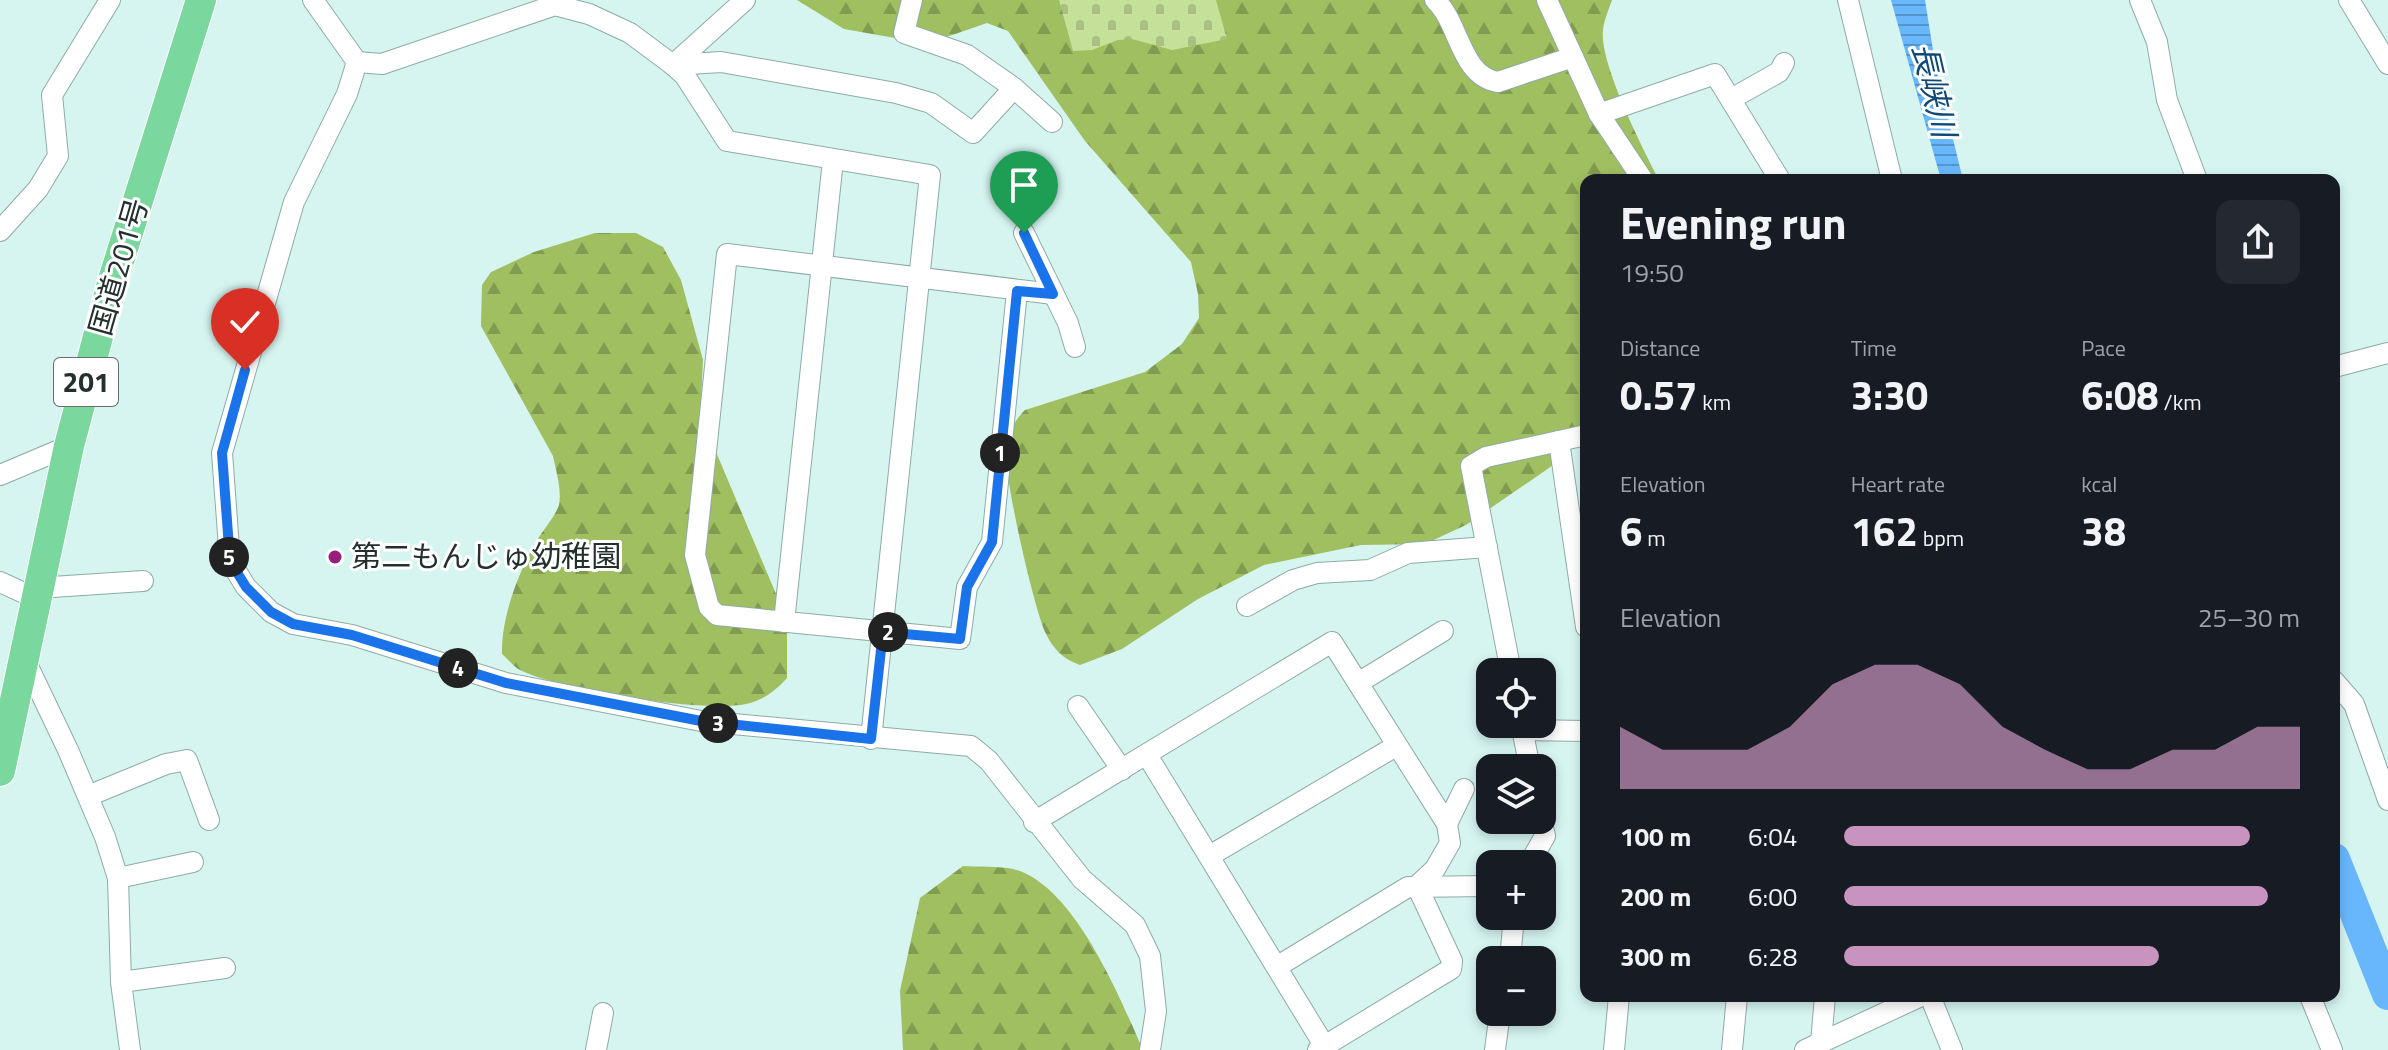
<!DOCTYPE html>
<meta charset="utf-8">
<style>
:root{--surface:#171b24;--page:#242831;--text:#f1f3f6;--muted:#9ea1a6;--accent:#c894bf}
body{margin:0;font-family:"Titillium Web","Noto Sans JP",sans-serif;background:var(--page);color:var(--text);height:100vh;display:flex;flex-direction:column;font-size:30px;white-space:nowrap}
*{box-sizing:border-box;margin:0}
p{font-size:26px;color:var(--muted)}
.icon{flex:none;width:44px;height:44px;fill:none;stroke:currentColor;stroke-width:2;stroke-linecap:round;stroke-linejoin:round}
.map{position:relative;flex:1;overflow:hidden}
.drawer{position:absolute;left:1580px;top:174px;width:760px;height:828px;display:flex;flex-direction:column;background:var(--surface);border-radius:16px;box-shadow:0 4px 12px #0003}
.drawer>*{flex:none}
.controls{position:absolute;left:1476px;top:658px;display:grid;gap:16px}
.controls a{display:grid;place-items:center;width:80px;height:80px;border-radius:16px;background:var(--surface);box-shadow:0 4px 12px #0003;font-size:40px}
.pin{position:absolute;display:grid;place-items:center;width:68px;height:68px;color:#fff;margin:-82px -34px;border-radius:50% 50% 50% 0;rotate:-45deg;box-shadow:0 0 8px #0007}
.pin .icon{rotate:45deg}
.km{position:absolute;width:40px;height:40px;margin:-20px;border-radius:50%;background:#222;color:#fff;font-size:22px;line-height:40px;text-align:center}
.round{display:grid;place-items:center;flex:none;width:84px;height:84px;border-radius:16px;background:var(--page)}
.headline{display:flex;align-items:center;justify-content:space-between;height:136px;padding:0 40px}
h1{font-size:44px;font-weight:700;line-height:60px}
.figures{display:grid;grid-template-columns:repeat(3,1fr);gap:12px;height:136px;padding:8px 40px}
.figures div{display:grid;align-content:center}
.figures b{font-size:40px;font-weight:700}
.figures small{font-size:22px;font-weight:400}
.figures p{font-size:22px}
.chart{height:224px;padding:16px 40px}
.chart p{display:flex;justify-content:space-between}
.chart svg{width:100%;height:144px;margin-top:8px;fill:var(--accent);opacity:.7}
ul{padding:0 40px;list-style:none;font-size:26px}
li{display:grid;grid-template-columns:128px 96px 1fr;align-items:center;height:60px}
li i{height:20px;border-radius:10px;background:var(--accent)}
.map>svg:first-child{display:block}
.forest{fill:url(#forest-firs)}
.cemetery{fill:url(#cemetery-stones)}
.water{fill:url(#water-rules)}
.lines{fill:none;stroke-linecap:round;stroke-linejoin:round}
.river{stroke:#68b7fd;stroke-width:32}
.minor-casing{stroke:#8eaba7;stroke-width:22}
.highway-casing{stroke:#fff;stroke-width:32}
.minor{stroke:#fff;stroke-width:20}
.highway{stroke:#7ad79d;stroke-width:30}
.route-casing{stroke:#fff;stroke-width:16}
.route{stroke:#1a73e8;stroke-width:10}
.poi-dot{fill:#961f7b;stroke:#fff;stroke-width:3}
.labels{text-anchor:middle;stroke-width:6;stroke-linejoin:round;paint-order:stroke}
.shield{fill:#fff;stroke:#666e6d;stroke-width:2}
.shield-label{font-size:28px;font-weight:bold;fill:#24302e}
.street-label{font-size:30px;fill:#24302e;stroke:#fff}
.poi-label{font-size:30px;fill:#24302e;stroke:#fff;text-anchor:start}
.water-label{font-size:32px;font-style:italic;fill:#0f4976;stroke:#fff}
</style>
<div class="map">
<svg width="2388" height="1050" viewBox="0 0 2388 1050">
<defs>
<pattern id="forest-firs" width="22" height="20" patternUnits="userSpaceOnUse" patternTransform="scale(2)"><rect width="22" height="20" fill="#9fbf60"/><path d="M5 1l3.5 6h-7zM16 11l3.5 6h-7z" fill="#819c50"/></pattern>
<pattern id="cemetery-stones" width="16" height="16" patternUnits="userSpaceOnUse" patternTransform="scale(2)"><rect width="16" height="16" fill="#c5e097"/><path d="M2 7V4a2 2 0 0 1 4 0v3zM10 15v-3a2 2 0 0 1 4 0v3z" fill="#a9c082"/></pattern>
<pattern id="water-rules" width="6" height="5" patternUnits="userSpaceOnUse" patternTransform="scale(2)"><rect width="6" height="5" fill="#68b7fd"/><path d="M0 2.5h6" fill="none" stroke="#5595cd"/></pattern>
</defs>
<rect width="100%" height="100%" fill="#d6f5f1"/>
<!-- forest -->
<g class="forest">
<path d="M797,0H1612C1609,9 1604,20 1603,30C1599,63 1643,149 1659,180H1586V437L1549,468L1466,525L1425,544L1361,545L1264,565L1198,599L1122,649L1080,665C1063,659 1053,649 1045,632C1033,604 1006,485 1006,455C1006,437 1013,422 1025,410L1145,372L1182,344L1199,318L1198,294L1191,262L1085,141L1008,31L987,23L932,42L895,38L844,29Z"/>
<path d="M595,233H636L663,247L681,280L703,360L701,404L708,433L787,620V678C775,691 764,700 746,704C703,713 560,690 520,670C514,667 508,659 502,654C501,618 518,573 536,542C542,531 555,517 559,505C562,490 556,471 553,456L481,326L482,285L491,272L534,252Z"/>
<path d="M963,866C979,867 998,866 1013,869C1074,884 1120,998 1143,1050H903L900,991L920,898Z"/>
</g>
<!-- cemetery -->
<path class="cemetery" d="M1059,0H1216L1227,39L1172,50L1132,39L1118,40L1092,50L1073,51Z"/>
<!-- water -->
<path class="water" d="M1891,0H1925L1936,69L1963,180H1941Z"/>
<g class="lines">
<!-- river -->
<path class="river" d="M2334,859L2388,994"/>
<!-- minor casing -->
<g class="minor-casing">
<g id="minor">
<path d="M313,0L357,62L347,94L294,202L222,453L230,561L246,587L271,612L293,624L352,635L506,683L701,721L971,746L989,761L1082,879L1135,925L1150,956L1156,1011L1150,1050"/>
<path d="M912,0L904,33L967,55L1014,88L1052,122"/>
<path d="M1435,0C1460,23 1460,76 1498,82L1573,57"/>
<path d="M1547,0L1599,114L1643,180"/>
<path d="M1848,0L1892,180"/>
<path d="M2140,0L2157,42L2167,100L2197,180"/>
<path d="M2349,0L2388,64"/>
<path d="M357,62L382,64L555,5L589,14L630,33L673,65L685,76L727,141L930,175L871,739"/>
<path d="M673,65L721,62L896,93L931,103L973,133L1014,88"/>
<path d="M673,65L745,0"/>
<path d="M1731,99L1779,72L1784,63"/>
<path d="M1599,114L1715,74L1780,180"/>
<path d="M0,231L38,189L58,156L52,95L110,0"/>
<path d="M1024,233L1068,323L1075,347"/>
<path d="M1017,291L992,542L967,587L960,639L717,615L709,607L695,555L727,254L1053,294"/>
<path d="M2334,367L2388,353"/>
<path d="M1559,441L1586,627"/>
<path d="M0,475L69,446"/>
<path d="M0,582L35,598"/>
<path d="M37,588L143,581"/>
<path d="M1247,606L1293,580L1317,573L1370,570L1408,553L1487,547"/>
<path d="M784,622L833,160"/>
<path d="M25,660L68,750L105,837L118,878L121,982L130,1050"/>
<path d="M1511,672L1471,466L1486,457L1586,435"/>
<path d="M2334,681L2354,704L2388,800"/>
<path d="M1358,683L1443,631"/>
<path d="M1078,706L1122,770"/>
<path d="M1521,724L1530,768"/>
<path d="M1522,730L1586,731"/>
<path d="M1147,755L1327,1050"/>
<path d="M88,796L166,764L187,760L209,820"/>
<path d="M1034,822L1332,642L1447,824L1450,843L1435,869L1417,886"/>
<path d="M1447,824L1464,789"/>
<path d="M1211,855L1396,746"/>
<path d="M1529,864L1545,836L1541,820"/>
<path d="M118,878L193,862"/>
<path d="M1510,960L1514,916"/>
<path d="M1278,966L1408,887L1490,886"/>
<path d="M121,982L225,968"/>
<path d="M1930,996L1952,1050"/>
<path d="M2310,996L2332,1050"/>
<path d="M1821,1043L1825,996"/>
<path d="M596,1050L603,1013"/>
<path d="M1318,1050L1451,969L1452,961L1417,886"/>
<path d="M1495,1050L1500,1012"/>
<path d="M1614,1050L1619,996"/>
<path d="M1732,1050L1737,996"/>
<path d="M1805,1050L1921,996"/>
</g>
</g>
<!-- highway casing -->
<g class="highway-casing">
<path id="highway" d="M0,771L69,446L113,280L201,0"/>
</g>
<!-- minor -->
<use href="#minor" class="minor"/>
<!-- highway -->
<use href="#highway" class="highway"/>
</g>
<g class="lines">
<!-- route casing -->
<g class="route-casing">
<path id="route" d="M245,370L222,453L230,561L246,587L271,612L293,624L352,635L506,683L701,721L871,739L883,632L960,639L967,587L992,542L1017,291L1053,294L1024,233"/>
</g>
<!-- route -->
<use href="#route" class="route"/>
</g>
<!-- markers -->
<circle class="poi-dot" cx="335" cy="557" r="8"/>
<g class="labels">
<!-- shield labels -->
<rect class="shield" x="54" y="358" width="64" height="48" rx="6"/>
<g class="shield-label">
<text x="86" y="392">201</text>
</g>
<!-- street labels -->
<g class="street-label">
<text transform="translate(119 267) rotate(-74)" y="10">国道201号</text>
</g>
<!-- poi labels -->
<g class="poi-label">
<text x="351" y="567">第二もんじゅ幼稚園</text>
</g>
<!-- water labels -->
<g class="water-label">
<text transform="translate(1934 90) rotate(77)" y="11">長峡川</text>
</g>
</g>
</svg>
<div class="controls">
<a><svg class="icon" aria-label="locate" viewBox="0 0 24 24"><circle cx="12" cy="12" r="6"/><path d="M12 2v4M12 18v4M2 12h4M18 12h4"/></svg></a>
<a><svg class="icon" aria-label="layers" viewBox="0 0 24 24"><path d="M12 4l9 5-9 5-9-5zM3 14l9 5 9-5"/></svg></a>
<a>+</a>
<a>−</a>
</div>
<div class="pin" style="left:1024px;top:233px;background:#1e9e55"><svg class="icon" aria-label="arrive" viewBox="0 0 24 24"><path d="M6 21V4h12l-3 4 3 4H6"/></svg></div>
<div class="pin" style="left:245px;top:370px;background:#d93025"><svg class="icon" aria-label="check" viewBox="0 0 24 24"><path d="M5 12l5 5 9-10"/></svg></div>
<b class="km" style="left:1000px;top:453px">1</b>
<b class="km" style="left:888px;top:632px">2</b>
<b class="km" style="left:718px;top:723px">3</b>
<b class="km" style="left:458px;top:668px">4</b>
<b class="km" style="left:229px;top:557px">5</b>
<section class="drawer">
<div class="headline"><div><h1>Evening run</h1><p>19:50</p></div><a class="round"><svg class="icon" aria-label="share" viewBox="0 0 24 24"><path d="M12 15V3M7 8l5-5 5 5M5 13v7h14v-7"/></svg></a></div>
<div class="figures">
<div><p>Distance</p><b>0.57<small> km</small></b></div>
<div><p>Time</p><b>3:30</b></div>
<div><p>Pace</p><b>6:08<small> /km</small></b></div>
</div>
<div class="figures">
<div><p>Elevation</p><b>6<small> m</small></b></div>
<div><p>Heart rate</p><b>162<small> bpm</small></b></div>
<div><p>kcal</p><b>38</b></div>
</div>
<div class="chart"><p><span>Elevation</span>25–30 m</p>
<svg viewBox="0 0 160 44" preserveAspectRatio="none"><path d="M0 44V25L10 32L20 32L30 32L40 25L50 12L60 6L70 6L80 12L90 25L100 32L110 38L120 38L130 32L140 32L150 25L160 25V44z"/></svg>
</div>
<ul>
<li><b>100 m</b>6:04<i style="width:89%"></i></li>
<li><b>200 m</b>6:00<i style="width:93%"></i></li>
<li><b>300 m</b>6:28<i style="width:69%"></i></li>
</ul>
</section>
</div>
